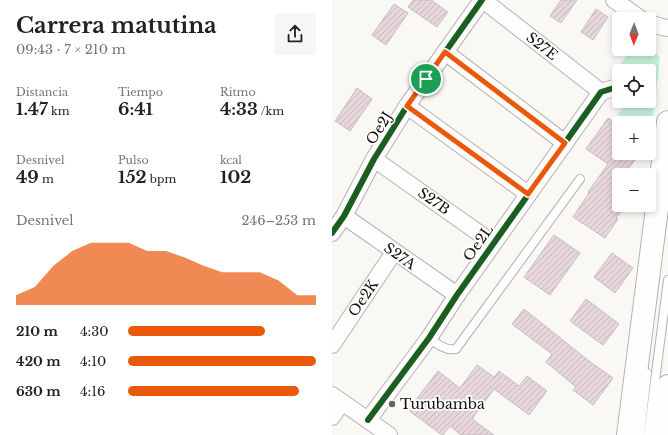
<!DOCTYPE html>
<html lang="es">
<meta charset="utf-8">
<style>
:root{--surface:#fff;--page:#f6f6f6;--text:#222;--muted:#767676;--accent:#ea580c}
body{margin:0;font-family:"Libre Baskerville",serif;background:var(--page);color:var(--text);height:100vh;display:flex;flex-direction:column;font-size:15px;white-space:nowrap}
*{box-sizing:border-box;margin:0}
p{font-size:13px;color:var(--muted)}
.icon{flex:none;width:22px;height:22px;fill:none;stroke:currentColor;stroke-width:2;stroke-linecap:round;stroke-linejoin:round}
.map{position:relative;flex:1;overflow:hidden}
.side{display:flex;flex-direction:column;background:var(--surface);width:332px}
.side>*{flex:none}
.needle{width:26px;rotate:181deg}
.controls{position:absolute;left:280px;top:12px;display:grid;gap:8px}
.controls a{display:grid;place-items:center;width:44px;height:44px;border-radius:4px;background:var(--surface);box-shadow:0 2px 6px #0003;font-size:20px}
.pin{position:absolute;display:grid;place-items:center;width:34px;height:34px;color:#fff;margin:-17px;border:2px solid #fff;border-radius:50%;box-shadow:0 1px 4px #0007}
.round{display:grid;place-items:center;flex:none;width:42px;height:42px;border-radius:4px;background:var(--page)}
.head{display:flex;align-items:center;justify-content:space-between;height:68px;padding:0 16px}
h1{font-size:22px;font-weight:700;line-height:30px}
.figures{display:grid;grid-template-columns:repeat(3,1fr);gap:6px;height:68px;padding:4px 16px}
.figures div{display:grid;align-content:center}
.figures b{font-size:17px;font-weight:700}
.figures small{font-size:11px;font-weight:400}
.figures p{font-size:11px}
.chart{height:112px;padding:8px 16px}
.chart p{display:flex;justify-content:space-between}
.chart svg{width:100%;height:72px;margin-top:4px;fill:var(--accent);opacity:.7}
ul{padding:0 16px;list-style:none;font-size:13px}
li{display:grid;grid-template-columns:64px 48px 1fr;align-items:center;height:30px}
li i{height:10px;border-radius:5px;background:var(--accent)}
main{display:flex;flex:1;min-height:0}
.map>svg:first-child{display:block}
.park{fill:#c3f0d8}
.building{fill:url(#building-hatch);stroke:#c4bfc0}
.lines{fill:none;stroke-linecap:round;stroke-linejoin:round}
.service-casing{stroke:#b5b2ae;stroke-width:10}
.minor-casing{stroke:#b5b2ae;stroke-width:18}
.secondary-casing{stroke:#b5b2ae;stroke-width:24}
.service{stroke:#fefefe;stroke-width:8}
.minor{stroke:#fefefe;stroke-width:16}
.secondary{stroke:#fefefe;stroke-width:22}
.cycleway-casing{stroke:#fff;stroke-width:8}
.cycleway{stroke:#1b5e20;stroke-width:6}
.route-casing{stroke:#fff;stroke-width:8}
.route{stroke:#ea580c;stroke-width:5}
.poi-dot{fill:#64615c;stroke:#fff;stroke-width:1.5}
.labels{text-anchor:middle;stroke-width:3.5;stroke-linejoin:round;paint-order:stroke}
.street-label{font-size:14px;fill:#14100a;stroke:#fff}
.poi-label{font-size:14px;fill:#14100a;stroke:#fff;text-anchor:start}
</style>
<main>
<section class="side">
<div class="head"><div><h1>Carrera matutina</h1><p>09:43 · 7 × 210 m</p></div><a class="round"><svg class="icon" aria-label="share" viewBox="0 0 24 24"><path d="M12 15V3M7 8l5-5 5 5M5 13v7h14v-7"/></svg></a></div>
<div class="figures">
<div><p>Distancia</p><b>1.47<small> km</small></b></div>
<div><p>Tiempo</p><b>6:41</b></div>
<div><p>Ritmo</p><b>4:33<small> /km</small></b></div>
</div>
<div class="figures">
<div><p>Desnivel</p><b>49<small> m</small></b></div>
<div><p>Pulso</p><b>152<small> bpm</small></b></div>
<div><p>kcal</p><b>102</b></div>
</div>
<div class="chart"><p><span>Desnivel</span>246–253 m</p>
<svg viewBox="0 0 160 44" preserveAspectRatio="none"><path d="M0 44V38L10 33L20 20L30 11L40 6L50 6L60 6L70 11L80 11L90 15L100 20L110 24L120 24L130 24L140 29L150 38L160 38V44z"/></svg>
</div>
<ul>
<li><b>210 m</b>4:30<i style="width:73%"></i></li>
<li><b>420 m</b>4:10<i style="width:100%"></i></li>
<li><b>630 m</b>4:16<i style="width:91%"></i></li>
</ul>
</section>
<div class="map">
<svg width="336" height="435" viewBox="0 0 336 435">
<defs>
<pattern id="building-hatch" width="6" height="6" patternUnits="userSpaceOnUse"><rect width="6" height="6" fill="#e7d6dc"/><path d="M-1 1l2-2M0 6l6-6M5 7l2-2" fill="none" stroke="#c5b7bb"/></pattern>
</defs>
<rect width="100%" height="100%" fill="#faf8f5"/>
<!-- park -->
<path class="park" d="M317,45L328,58L319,133L317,131V123H302L285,114L290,110L292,101H317V71H287V76L283,72L299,49H317Z"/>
<!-- building -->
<g class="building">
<path d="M81,0H99L116,12L105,27L76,7Z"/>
<path d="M229,0H245L229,23L218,16Z"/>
<path d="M62,4L76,13L54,45L40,35Z"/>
<path d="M264,9L276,17L261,40L249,32Z"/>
<path d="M25,88L40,99L18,131L3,121Z"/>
<path d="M276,118L287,125V153H308L292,175H287V205H294L284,218L286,219L273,238L241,217L257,193L256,192L276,164L254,149Z"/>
<path d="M222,235L248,253L218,295L192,277Z"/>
<path d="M280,253L301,268L283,293L262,277Z"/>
<path d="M254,299L287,324L271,345L238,321Z"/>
<path d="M192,309L257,361L281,378L261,405L241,390L244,387L214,362L220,354L180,324Z"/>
<path d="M145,365L162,377L167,371L187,386L195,376L215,391L197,415L162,389L140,419L162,435H129L118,426L111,435H110L76,410L106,371L128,388Z"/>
</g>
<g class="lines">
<!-- service casing -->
<g class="service-casing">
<g id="service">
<path d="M97,338C105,344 114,351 124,349L248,179"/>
<path d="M308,435L315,373"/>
<path d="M316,435L336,280"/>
</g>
</g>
<!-- minor casing -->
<g class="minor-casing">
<g id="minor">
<path d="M151,0L269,92"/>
<path d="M282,0L309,19"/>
<path d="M317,23L330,27L336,28"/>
<path d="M113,52L233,143"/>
<path d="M75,106L196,194"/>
<path d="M42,159L161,243"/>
<path d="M12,216L125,295"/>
<path d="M0,233L12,216L42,159L75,106L150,0"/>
<path d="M0,345L62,252"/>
<path d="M0,395L57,435"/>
<path d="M0,417L10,402"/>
<path d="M36,420L97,338L125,295L269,92L282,88"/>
</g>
</g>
<!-- secondary casing -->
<g class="secondary-casing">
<g id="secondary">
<path d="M296,435L336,122"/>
<path d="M329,435L336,386"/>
</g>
</g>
<!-- service -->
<use href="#service" class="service"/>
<!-- minor -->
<use href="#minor" class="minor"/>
<!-- secondary -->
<use href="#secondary" class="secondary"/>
<!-- cycleway casing -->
<g class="cycleway-casing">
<g id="cycleway">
<path d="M0,233L12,216L42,159L75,106L150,0"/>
<path d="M36,420L97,338L125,295L269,92L282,88"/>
</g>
</g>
<!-- cycleway -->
<use href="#cycleway" class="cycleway"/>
</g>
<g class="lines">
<!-- route casing -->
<g class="route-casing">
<path id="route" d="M113,52L233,143L196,194L75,106Z"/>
</g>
<!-- route -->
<use href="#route" class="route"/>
</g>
<!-- markers -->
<circle class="poi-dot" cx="60" cy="404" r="4"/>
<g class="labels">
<!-- street labels -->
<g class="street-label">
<text transform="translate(210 46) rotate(38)" y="5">S27E</text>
<text transform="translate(47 128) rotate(-58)" y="5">Oe2J</text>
<text transform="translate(102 201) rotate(35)" y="5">S27B</text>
<text transform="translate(146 243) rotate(-55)" y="5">Oe2L</text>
<text transform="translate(68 256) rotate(35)" y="5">S27A</text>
<text transform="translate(31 298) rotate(-56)" y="5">Oe2K</text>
</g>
<!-- poi labels -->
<g class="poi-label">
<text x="68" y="409">Turubamba</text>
</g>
</g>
</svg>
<div class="controls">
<a><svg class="needle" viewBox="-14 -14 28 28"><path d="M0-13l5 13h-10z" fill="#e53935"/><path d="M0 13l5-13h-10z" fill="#767676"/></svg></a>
<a><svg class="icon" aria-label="locate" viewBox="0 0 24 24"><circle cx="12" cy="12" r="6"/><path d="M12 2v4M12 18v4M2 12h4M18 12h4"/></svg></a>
<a>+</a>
<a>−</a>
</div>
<div class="pin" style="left:94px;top:79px;background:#1e9e55"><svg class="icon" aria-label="arrive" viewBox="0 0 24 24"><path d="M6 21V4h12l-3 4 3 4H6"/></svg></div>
</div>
</main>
